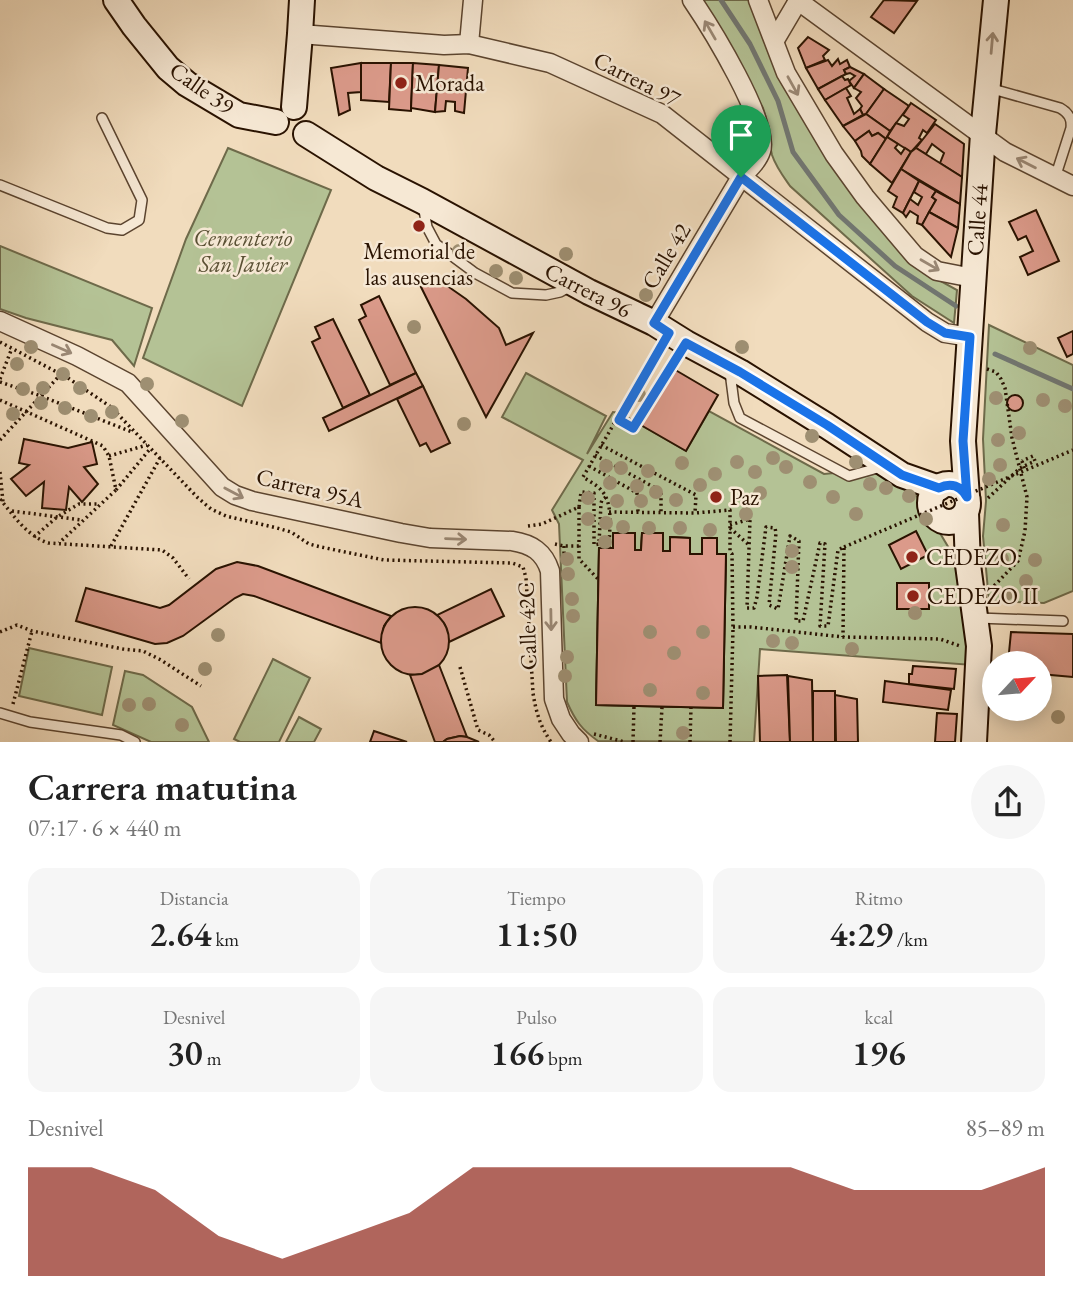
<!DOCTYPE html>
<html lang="es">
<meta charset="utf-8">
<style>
:root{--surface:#fff;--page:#f6f6f6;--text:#222;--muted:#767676;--accent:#8f2418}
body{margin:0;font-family:"EB Garamond",serif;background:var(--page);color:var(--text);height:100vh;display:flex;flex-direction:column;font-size:26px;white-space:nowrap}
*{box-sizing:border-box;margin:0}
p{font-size:23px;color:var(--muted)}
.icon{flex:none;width:38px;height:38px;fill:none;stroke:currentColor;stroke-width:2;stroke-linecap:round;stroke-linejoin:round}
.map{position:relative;height:742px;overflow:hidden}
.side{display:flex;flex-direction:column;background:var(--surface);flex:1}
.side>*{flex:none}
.needle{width:46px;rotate:64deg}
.controls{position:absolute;left:982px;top:651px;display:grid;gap:14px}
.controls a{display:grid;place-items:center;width:70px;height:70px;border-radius:50%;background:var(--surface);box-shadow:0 4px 18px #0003;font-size:35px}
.pin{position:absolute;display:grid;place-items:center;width:60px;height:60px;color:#fff;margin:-72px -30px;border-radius:50% 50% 50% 0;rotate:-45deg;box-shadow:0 0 7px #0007}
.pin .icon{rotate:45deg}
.round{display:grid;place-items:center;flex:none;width:74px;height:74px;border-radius:37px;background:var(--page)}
.headline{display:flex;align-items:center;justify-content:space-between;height:119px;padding:0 28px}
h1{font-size:38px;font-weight:600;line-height:52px}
.figures{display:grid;grid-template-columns:repeat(3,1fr);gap:10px;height:119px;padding:7px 28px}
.figures div{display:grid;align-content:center;border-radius:18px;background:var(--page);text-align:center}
.figures b{font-size:35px;font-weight:600}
.figures small{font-size:19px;font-weight:400}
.figures p{font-size:19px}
.chart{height:196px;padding:14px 28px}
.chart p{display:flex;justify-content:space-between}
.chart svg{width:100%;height:126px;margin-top:7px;fill:var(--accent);opacity:.7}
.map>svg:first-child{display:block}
.green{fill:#b4c295;stroke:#6e6a4a;stroke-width:2}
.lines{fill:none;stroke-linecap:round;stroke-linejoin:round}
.stream{stroke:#717671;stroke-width:5}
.building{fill:#db9a8a;stroke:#291200;stroke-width:2}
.lane-casing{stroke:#5b442f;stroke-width:12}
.street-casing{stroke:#5b442f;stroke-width:21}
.secondary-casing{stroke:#291200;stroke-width:28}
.path{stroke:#291200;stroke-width:3.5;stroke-dasharray:2 3.5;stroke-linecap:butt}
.lane{stroke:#f6e8d4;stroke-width:9}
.street{stroke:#f6e8d4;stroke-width:18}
.secondary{stroke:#f6e8d4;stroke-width:24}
.path-bridge{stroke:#291200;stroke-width:3.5;stroke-dasharray:2 3.5;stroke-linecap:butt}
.tree{fill:#9e8f72}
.oneway{stroke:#9a8875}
.route-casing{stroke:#fff;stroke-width:14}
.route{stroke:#1a73e8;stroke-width:9}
.poi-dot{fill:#8f2418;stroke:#f6e8d4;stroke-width:2.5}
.labels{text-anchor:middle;stroke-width:5;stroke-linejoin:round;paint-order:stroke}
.street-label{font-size:23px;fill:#291200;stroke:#f6e8d4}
.poi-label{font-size:23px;fill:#291200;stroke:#f6e8d4;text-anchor:start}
.park-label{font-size:23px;font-style:italic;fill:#5a5034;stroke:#f6e8d4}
</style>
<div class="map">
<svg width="1073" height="742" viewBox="0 0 1073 742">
<rect width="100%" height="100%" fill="#f1dcbd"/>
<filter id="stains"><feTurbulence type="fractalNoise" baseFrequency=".00286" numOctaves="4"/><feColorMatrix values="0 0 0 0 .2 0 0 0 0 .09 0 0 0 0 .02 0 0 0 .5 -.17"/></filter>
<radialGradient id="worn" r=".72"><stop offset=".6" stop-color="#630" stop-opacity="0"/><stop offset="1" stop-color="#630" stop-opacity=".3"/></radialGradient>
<!-- green -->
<g class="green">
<path d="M703,0H749L761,25L775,60L935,278L957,290L954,323L912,296L790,186C783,176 776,167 772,155C768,139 769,124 763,108Z"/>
<path d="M228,148L331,190L242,406L143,358L186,239Z"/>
<path d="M0,246L152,308L134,366L112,340L26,318L0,309Z"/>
<path d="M989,325L1073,365V591L1044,603L989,601L983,536L986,501L983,439Z"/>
<path d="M526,373L606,416L587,454L613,412L620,413L686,451L709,411L824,474L855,471L866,458L919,498L953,555L962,582L972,665L760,649L754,742L598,741C581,729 575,720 567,702L559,524L552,510L583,460L502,417Z"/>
<path d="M29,648L112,667L102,715L19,696Z"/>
<path d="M273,659L310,678L279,742H240L234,739Z"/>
<path d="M125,671L143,675L192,707L209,742H151L113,725Z"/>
<path d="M299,717L321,729L314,742H286Z"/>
</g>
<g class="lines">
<!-- stream -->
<g class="stream">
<path d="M721,0L750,44L778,101L793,152L839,215L895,266L956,306"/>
<path d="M995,354L1073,389"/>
</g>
</g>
<!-- building -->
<g class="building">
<path d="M884,0L917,1L894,33L871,17Z"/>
<path d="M808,37L829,50L823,56L825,60L806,68L798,48Z"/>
<path d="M838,59L840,64L847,60L850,67L844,70L846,74L818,89L806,68L828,60L832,66Z"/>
<path d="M361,63V92L348,93L350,110L339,115L331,68Z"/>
<path d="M361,63H391L389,102L361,100Z"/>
<path d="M391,63H413L411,111L389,109Z"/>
<path d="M413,63L439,65L435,112L411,108Z"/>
<path d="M439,65L468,68L464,113L455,111V102L446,101L445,111L435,112Z"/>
<path d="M850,67L864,74L854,88L849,81L855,76L850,73L846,74L844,70Z"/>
<path d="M864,74L884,89L866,114L863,115L860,109L862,106L856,98L861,92L854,88Z"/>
<path d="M842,76L845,80L848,79L851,85L825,100L818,89Z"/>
<path d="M846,88L851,96L847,98L854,114L860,109L863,115L843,126L825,100Z"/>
<path d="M884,89L909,106L890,131L866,114Z"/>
<path d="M911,103L936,120L927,133L923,130L919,138L922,140L911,152L887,137L896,123L904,126L909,119L903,115Z"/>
<path d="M866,114L890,131L886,139L878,133L872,136L869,131L855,141L843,126Z"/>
<path d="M935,124L964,144L962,177L940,163L944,153L932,144L926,154L916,148Z"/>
<path d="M869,131L872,136L878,133L886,139L870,164L862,156L861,151L855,141Z"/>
<path d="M887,137L898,144L895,148L901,154L905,148L911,152L892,183L870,164Z"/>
<path d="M916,148L962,177L960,204L901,169L911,152Z"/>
<path d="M901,169L919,181L903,213L893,207L897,197L888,191Z"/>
<path d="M919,181L936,191L932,197L936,200L922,225L917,223L918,216L910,211L906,217L903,213L910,199L918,205L922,197L914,192Z"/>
<path d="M936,191L960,204L958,228L929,212L936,200L932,197Z"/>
<path d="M1036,210L1059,261L1028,275L1020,257L1033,251L1026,236L1018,240L1009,222Z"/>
<path d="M929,212L958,228L951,257L922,225Z"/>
<path d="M415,275L432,278L446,285L466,299L499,328L506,345L533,333L486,417Z"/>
<path d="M379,296L416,373L390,385L359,320L366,316L361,305Z"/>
<path d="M333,319L370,395L343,408L312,342L320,338L315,327Z"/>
<path d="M1073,331V354L1067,357L1058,338Z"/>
<path d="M672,368L718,395L686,451L639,424Z"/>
<path d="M416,373L423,386L329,431L323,418Z"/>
<path d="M423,386L450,443L431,452L426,443L420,446L397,399Z"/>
<circle cx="1015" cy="403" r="8"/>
<path d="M24,439L68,448L92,442L97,464L84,467L98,484L82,502L69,487L66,510L42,508L44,482L26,496L11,479L29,465L19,463Z"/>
<path d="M916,531L928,555L901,569L889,545Z"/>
<path d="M613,533H635V550H641L642,533H663V551H670V537L690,538V554H702V538H717V554H726L723,708L596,705L599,548H613Z"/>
<path d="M613,533H635V550H641L642,533H663V551H670V537L690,538V554H702V538H717V554H726L723,708L596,705L599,548H613Z"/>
<path d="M237,562L258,566L391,616L384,626L381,643L254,596L243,594L235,598L183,636L167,643L155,644L76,621L86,588L160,608L169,605L216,569Z"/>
<rect x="897" y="583" width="32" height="26"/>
<path d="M491,589L504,616L449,642L445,625L437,615Z"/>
<circle cx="415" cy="641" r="34"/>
<path d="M1011,632L1073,634V677L1040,674V663H1008Z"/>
<path d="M439,665L467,737L460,736L447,739L443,742H435L410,675L422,674Z"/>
<path d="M913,666L956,669L954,689L909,684V674H912Z"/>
<path d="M787,675L790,742H760L758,676Z"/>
<path d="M788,676L812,680L813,742H790Z"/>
<path d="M885,681L951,690L948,710L883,702Z"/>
<rect x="813" y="691" width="22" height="51"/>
<path d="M835,695L857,699L858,742H836Z"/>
<path d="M937,713L957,714L955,742H935Z"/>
<path d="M374,731L407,742H370Z"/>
<path d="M460,736L467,737L479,742H443L447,739Z"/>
</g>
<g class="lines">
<!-- lane casing -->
<g class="lane-casing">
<g id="lane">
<path d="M989,88L1060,108C1069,113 1072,119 1071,128L1055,178"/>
<path d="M0,185L107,228L122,230L139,220L142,200L102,118"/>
<path d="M423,205L427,227L436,244L475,273L512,293L546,295L560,292L571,286"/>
<path d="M730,372L734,403L740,418L849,476L881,467"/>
<path d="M978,618L1063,621"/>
<path d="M0,713L30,722L121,735L135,742"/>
</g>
</g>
<!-- street casing -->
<g class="street-casing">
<g id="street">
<path d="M758,0L786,73L834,154L865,197L915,256L937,271L973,278"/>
<path d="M797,0L1005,152L1073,186"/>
<path d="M300,34L444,45L469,44L550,63L662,114L927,322L945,333L970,337"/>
<path d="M775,40L798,1"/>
<path d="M469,44L473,0"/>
<path d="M0,321L77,356L128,383L222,487L235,495L252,501L401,533L430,538L512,541C532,544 544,552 550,571L554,699L561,719L571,734L579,742"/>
<path d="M654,323L741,177C748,170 758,161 761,151C771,124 709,25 692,0"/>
</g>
</g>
<!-- secondary casing -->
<g class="secondary-casing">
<g id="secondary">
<path d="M116,0L134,26L168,68L187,84L239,115L276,122"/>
<path d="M294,107L300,34L302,0"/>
<path d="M306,134L376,178L422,201L589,292L654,323L686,343L740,372L827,426L902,475L939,488"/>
<circle cx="949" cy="503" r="19"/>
<path d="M967,497L963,441L983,134L996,0"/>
<path d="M966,513L968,565L979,646L974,742"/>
</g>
</g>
<!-- path -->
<g class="path">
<path d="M0,342L68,378L111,407L198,498L211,509L226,516L277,528L291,532L309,544L321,547L384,560L512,563L523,567L526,578L533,693C536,712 540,726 551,742"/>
<path d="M987,369L996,372L1001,379L1005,388L1012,438L1027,497L1025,531L1018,561L993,587"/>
<path d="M0,379L12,348"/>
<path d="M0,382L41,396L132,432"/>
<path d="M0,400L103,446L109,456L116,490L59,543"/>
<path d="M619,420L633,427L676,360"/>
<path d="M0,440L61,374"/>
<path d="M601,445L696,495L695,513"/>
<path d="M595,455L661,491V512"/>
<path d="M109,456L147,445"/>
<path d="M589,466L637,493L638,512"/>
<path d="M0,472L3,502"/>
<path d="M116,490L150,449"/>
<path d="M988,498L1020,468L1035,461L1033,456L1022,461"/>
<path d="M0,499C14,516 26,535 48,543L162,550L173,558L189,579"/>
<path d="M579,507V559L598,579"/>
<path d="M12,511L82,520"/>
<path d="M609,512L695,513L730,510V552L732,554L733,629L730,742"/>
<path d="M730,525L750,519L747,608H754L757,597L766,527L775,528L776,533L769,605L778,609L790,536L799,541L796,621H803L820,543L825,544L820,626H828L838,550L844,547L843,637"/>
<path d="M528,526L542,524L579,507L581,492L594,493V545L599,544L601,503L602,500L606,497"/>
<path d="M730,528L749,545"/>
<path d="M34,537L57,517L79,504H99"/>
<path d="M555,544L564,546H579"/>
<path d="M111,546L160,458"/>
<path d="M564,546V558"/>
<path d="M609,548C609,531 614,505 602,491C597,485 589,481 583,477L615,422L620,418L660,349"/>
<path d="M733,627H751L843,637L940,639L960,646"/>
<path d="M0,632L17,625L32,631L123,649L143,651L161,660L201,686"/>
<path d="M460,667L478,730L489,735L495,742"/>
<path d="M13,704L32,631"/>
<path d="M594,734L625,742"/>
<path d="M633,742L634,706"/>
<path d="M660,742L662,707"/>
<path d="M690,742L691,707"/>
</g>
<!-- lane -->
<use href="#lane" class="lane"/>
<!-- street -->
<use href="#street" class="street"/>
<!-- secondary -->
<use href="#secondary" class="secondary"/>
<!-- path-bridge -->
<g class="path-bridge">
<path d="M1022,461L1025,470"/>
<path d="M844,547L1073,450"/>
</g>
</g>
<!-- trees -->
<g class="tree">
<circle cx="459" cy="251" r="7"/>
<circle cx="566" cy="254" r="7"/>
<circle cx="496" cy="271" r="7"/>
<circle cx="516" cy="278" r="7"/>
<circle cx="646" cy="295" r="7"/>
<circle cx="414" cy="327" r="7"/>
<circle cx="31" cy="347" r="7"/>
<circle cx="742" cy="347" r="7"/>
<circle cx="1030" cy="348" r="7"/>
<circle cx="17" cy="364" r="7"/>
<circle cx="63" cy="374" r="7"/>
<circle cx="147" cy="384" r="7"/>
<circle cx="43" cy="388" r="7"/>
<circle cx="80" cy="388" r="7"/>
<circle cx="23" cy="389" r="7"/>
<circle cx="639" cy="395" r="7"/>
<circle cx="996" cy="398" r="7"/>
<circle cx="1043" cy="400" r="7"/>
<circle cx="41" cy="403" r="7"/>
<circle cx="1065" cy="406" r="7"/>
<circle cx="65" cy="408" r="7"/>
<circle cx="112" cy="412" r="7"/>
<circle cx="13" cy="414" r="7"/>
<circle cx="91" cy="416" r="7"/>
<circle cx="182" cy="421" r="7"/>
<circle cx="464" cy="424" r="7"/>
<circle cx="1019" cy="433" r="7"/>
<circle cx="812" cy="436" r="7"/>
<circle cx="998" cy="440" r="7"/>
<circle cx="773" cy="458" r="7"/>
<circle cx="737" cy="462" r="7"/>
<circle cx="856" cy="462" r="7"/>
<circle cx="682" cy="463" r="7"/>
<circle cx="1000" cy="465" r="7"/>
<circle cx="606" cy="466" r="7"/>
<circle cx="786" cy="467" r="7"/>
<circle cx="621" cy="468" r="7"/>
<circle cx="648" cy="471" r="7"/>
<circle cx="755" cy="472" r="7"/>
<circle cx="715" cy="474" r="7"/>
<circle cx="989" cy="479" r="7"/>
<circle cx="810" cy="482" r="7"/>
<circle cx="610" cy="483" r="7"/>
<circle cx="870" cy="484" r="7"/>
<circle cx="700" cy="485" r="7"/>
<circle cx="637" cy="486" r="7"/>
<circle cx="886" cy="488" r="7"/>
<circle cx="656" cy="492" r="7"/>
<circle cx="760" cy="493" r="7"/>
<circle cx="909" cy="496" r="7"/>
<circle cx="833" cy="497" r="7"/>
<circle cx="588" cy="498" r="7"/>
<circle cx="676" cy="500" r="7"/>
<circle cx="617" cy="501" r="7"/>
<circle cx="641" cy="501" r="7"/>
<circle cx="746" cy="514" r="7"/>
<circle cx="856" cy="514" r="7"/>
<circle cx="588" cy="519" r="7"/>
<circle cx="926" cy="519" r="7"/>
<circle cx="606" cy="523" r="7"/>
<circle cx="1003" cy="525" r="7"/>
<circle cx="623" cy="527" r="7"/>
<circle cx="649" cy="528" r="7"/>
<circle cx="680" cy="528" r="7"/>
<circle cx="710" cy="530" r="7"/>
<circle cx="605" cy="542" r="7"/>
<circle cx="792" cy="551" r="7"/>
<circle cx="951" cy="556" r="7"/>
<circle cx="567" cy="559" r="7"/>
<circle cx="1002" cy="559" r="7"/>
<circle cx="1035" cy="560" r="7"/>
<circle cx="792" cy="567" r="7"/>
<circle cx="568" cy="574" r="7"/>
<circle cx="1026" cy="581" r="7"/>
<circle cx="1006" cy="594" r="7"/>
<circle cx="572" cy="599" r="7"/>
<circle cx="915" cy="613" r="7"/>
<circle cx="573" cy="616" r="7"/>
<circle cx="650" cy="632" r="7"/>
<circle cx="703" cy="632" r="7"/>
<circle cx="218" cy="635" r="7"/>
<circle cx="773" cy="641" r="7"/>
<circle cx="792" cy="643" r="7"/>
<circle cx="852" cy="649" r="7"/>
<circle cx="674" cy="653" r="7"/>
<circle cx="567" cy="657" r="7"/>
<circle cx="205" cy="669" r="7"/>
<circle cx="565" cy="676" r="7"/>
<circle cx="650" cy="690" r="7"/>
<circle cx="703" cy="693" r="7"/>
<circle cx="149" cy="704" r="7"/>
<circle cx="129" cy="705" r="7"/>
<circle cx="1058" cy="717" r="7"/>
<circle cx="182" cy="725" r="7"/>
<circle cx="683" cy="733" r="7"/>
</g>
<!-- one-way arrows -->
<defs><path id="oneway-shaft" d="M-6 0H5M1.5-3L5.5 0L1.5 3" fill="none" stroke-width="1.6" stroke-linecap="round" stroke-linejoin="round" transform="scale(1.75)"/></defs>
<g class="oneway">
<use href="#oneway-shaft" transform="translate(710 30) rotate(-120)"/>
<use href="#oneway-shaft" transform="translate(992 43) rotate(-85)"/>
<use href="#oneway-shaft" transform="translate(793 86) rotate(61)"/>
<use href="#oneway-shaft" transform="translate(1026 163) rotate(-153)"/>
<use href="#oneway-shaft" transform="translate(930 265) rotate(30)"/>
<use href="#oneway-shaft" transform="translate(62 349) rotate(24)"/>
<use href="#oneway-shaft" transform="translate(234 493) rotate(28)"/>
<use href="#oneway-shaft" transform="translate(456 539) rotate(2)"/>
<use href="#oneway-shaft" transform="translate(551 620) rotate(89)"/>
</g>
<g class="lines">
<!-- route casing -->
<g class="route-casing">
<path id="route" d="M741,177L927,322L945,333L970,337L963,441L967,497C961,486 951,482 939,488L902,475L827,425L740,372L686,343L633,428L619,420L669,333L654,323Z"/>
</g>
<!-- route -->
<use href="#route" class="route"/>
</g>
<!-- markers -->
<g class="poi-dot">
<circle cx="401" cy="83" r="7"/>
<circle cx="419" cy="226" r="7"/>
<circle cx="716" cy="497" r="7"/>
<circle cx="912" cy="557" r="7"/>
<circle cx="913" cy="596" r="7"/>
</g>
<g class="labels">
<!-- street labels -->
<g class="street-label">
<text transform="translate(637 79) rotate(27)" y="8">Carrera 97</text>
<text transform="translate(202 88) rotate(35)" y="8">Calle 39</text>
<text transform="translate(977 220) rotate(-86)" y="8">Calle 44</text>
<text transform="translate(666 256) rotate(-59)" y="8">Calle 42</text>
<text transform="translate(588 290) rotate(27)" y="8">Carrera 96</text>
<text transform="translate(310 488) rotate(13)" y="8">Carrera 95A</text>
<text transform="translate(527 626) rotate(-92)" y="8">Calle 42C</text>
</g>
<!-- poi labels -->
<g class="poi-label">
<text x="415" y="91">Morada</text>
<text x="419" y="259" text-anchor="middle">Memorial de<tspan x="419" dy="26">las ausencias</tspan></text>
<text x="730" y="505">Paz</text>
<text x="926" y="565">CEDEZO</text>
<text x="927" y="604">CEDEZO II</text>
</g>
<!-- park labels -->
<g class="park-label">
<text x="243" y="246">Cementerio<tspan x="243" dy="26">San Javier</tspan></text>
</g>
</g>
<rect width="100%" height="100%" filter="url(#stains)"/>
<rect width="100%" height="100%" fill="url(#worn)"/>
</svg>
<div class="controls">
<a><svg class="needle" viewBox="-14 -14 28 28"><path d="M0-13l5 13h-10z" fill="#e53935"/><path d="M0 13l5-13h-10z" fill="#767676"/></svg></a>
</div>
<div class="pin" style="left:741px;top:177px;background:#1e9e55"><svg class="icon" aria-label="arrive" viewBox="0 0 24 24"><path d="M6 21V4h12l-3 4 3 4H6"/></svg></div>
</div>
<section class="side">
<div class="headline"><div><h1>Carrera matutina</h1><p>07:17 · 6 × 440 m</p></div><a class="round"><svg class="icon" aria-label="share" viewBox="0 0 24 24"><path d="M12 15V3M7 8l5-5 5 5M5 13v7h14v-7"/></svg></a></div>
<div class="figures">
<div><p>Distancia</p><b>2.64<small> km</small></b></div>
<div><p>Tiempo</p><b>11:50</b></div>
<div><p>Ritmo</p><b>4:29<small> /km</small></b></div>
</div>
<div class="figures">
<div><p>Desnivel</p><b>30<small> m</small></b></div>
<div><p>Pulso</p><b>166<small> bpm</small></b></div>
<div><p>kcal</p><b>196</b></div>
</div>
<div class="chart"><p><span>Desnivel</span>85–89 m</p>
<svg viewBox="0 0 160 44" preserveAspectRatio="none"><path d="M0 44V6L10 6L20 14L30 30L40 38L50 30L60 22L70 6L80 6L90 6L100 6L110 6L120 6L130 14L140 14L150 14L160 6V44z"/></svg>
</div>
</section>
